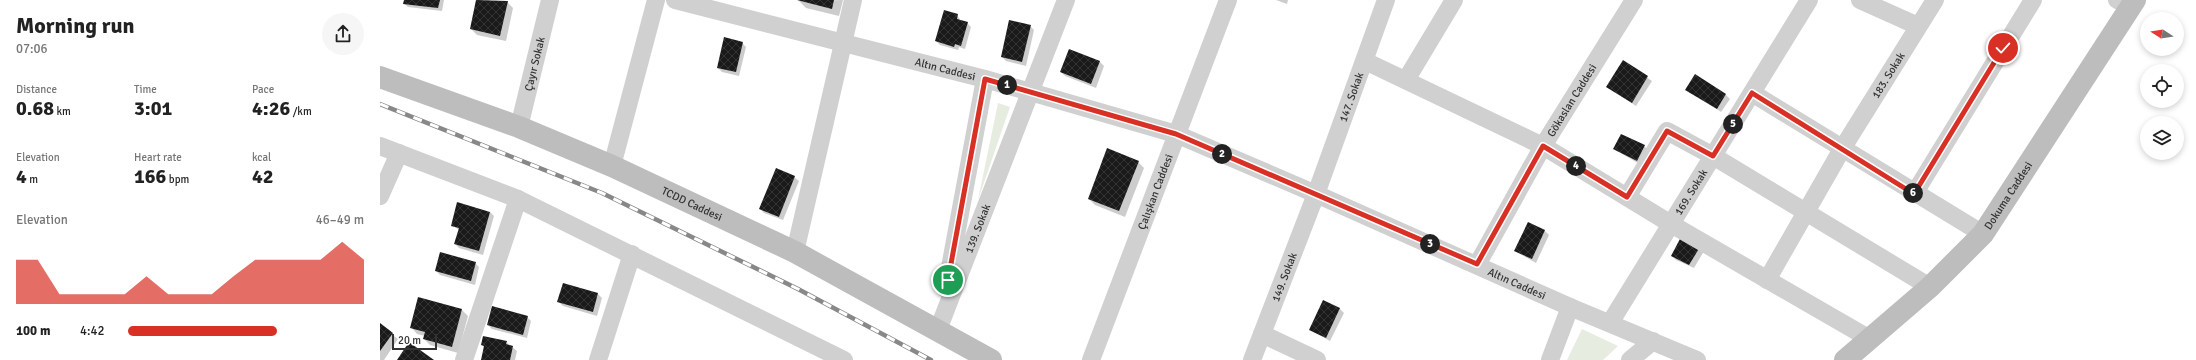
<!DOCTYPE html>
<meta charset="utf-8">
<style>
:root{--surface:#fff;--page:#f6f6f6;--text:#222;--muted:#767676;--accent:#d93025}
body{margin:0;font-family:Signika,sans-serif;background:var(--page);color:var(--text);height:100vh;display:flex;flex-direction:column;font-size:15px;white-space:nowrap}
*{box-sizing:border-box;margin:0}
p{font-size:13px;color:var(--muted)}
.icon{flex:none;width:22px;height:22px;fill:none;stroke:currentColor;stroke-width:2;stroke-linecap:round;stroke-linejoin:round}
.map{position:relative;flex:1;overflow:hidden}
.panel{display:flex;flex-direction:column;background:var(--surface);width:380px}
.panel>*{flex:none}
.needle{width:26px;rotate:282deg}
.fabs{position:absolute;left:1760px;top:12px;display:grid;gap:8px}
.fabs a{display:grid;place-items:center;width:44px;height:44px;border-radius:50%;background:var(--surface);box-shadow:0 2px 6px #0003;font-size:20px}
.scale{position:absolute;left:12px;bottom:10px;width:45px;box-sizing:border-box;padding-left:4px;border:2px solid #333;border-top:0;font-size:11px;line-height:14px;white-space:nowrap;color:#333;-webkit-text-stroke:3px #fff;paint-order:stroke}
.pin{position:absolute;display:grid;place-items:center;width:34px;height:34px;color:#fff;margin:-17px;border:2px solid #fff;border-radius:50%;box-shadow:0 1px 4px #0007}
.km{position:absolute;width:20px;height:20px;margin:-10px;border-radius:50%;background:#222;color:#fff;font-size:11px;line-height:20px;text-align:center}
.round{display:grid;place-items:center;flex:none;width:42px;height:42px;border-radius:21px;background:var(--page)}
.summary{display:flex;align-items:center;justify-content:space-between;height:68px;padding:0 16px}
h1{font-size:22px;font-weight:700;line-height:30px}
.stats{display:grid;grid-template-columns:repeat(3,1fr);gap:6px;height:68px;padding:4px 16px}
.stats div{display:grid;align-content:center}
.stats b{font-size:20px;font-weight:700}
.stats small{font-size:11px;font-weight:400}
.stats p{font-size:11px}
.chart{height:112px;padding:8px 16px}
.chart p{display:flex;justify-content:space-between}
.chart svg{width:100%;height:72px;margin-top:4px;fill:var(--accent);opacity:.7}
ul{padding:0 16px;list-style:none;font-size:13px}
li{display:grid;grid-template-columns:64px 48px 1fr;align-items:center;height:30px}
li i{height:10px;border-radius:5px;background:var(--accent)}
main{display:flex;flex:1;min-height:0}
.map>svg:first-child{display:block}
.grass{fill:#e6ecdf}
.shadow{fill:#0003}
.building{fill:url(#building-cross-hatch)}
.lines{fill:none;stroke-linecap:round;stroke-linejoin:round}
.street{stroke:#d0d0d0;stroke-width:18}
.secondary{stroke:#bdbdbd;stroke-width:22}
.rail-casing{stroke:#888;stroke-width:4.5}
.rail{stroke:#fff;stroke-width:3;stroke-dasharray:9;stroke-linecap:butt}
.route-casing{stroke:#fff;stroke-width:8}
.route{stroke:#d93025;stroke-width:5}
.labels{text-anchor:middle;stroke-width:4;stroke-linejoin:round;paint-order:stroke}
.street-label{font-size:11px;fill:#333;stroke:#fff}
</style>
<main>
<section class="panel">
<div class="summary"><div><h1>Morning run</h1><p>07:06</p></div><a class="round"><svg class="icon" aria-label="share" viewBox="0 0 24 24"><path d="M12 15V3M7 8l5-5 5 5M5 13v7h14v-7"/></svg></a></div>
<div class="stats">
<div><p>Distance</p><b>0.68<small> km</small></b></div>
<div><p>Time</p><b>3:01</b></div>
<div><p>Pace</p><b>4:26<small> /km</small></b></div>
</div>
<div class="stats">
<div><p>Elevation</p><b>4<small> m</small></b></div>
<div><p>Heart rate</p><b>166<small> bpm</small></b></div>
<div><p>kcal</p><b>42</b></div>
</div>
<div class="chart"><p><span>Elevation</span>46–49 m</p>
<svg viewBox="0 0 160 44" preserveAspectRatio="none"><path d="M0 44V17L10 17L20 38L30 38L40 38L50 38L60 27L70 38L80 38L90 38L100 27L110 17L120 17L130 17L140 17L150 6L160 17V44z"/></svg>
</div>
<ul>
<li><b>100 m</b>4:42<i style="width:63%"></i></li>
</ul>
</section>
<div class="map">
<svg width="1816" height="360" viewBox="0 0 1816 360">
<defs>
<pattern id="building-cross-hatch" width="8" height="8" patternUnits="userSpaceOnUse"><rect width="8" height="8" fill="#1a1a1a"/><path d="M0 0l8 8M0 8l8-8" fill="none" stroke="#333"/></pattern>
</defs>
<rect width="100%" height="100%" fill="#fff"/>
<!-- grass -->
<g class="grass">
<path d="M618,103L630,107L598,200Z"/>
<path d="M1202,329L1238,346L1223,360H1187Z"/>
</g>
<!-- shadow -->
<g class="shadow">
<path d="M25,0H64L62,11L28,7L24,3Z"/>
<path d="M97,0L127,2L133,8L126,41L97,35L91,29Z"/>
<path d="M463,0L459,16L426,8L419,1Z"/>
<path d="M896,0H908L907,4Z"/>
<path d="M577,15L581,21L587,23L591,27L585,49L579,47L578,50L560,45L556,41Z"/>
<path d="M650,26L654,30L646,66L626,61L622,57Z"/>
<path d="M362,43L366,47L359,76L342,72L338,68Z"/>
<path d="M689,50L720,62L724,66L716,88L685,76L681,72Z"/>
<path d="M1243,61L1272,81L1256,106L1227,87Z"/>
<path d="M1307,89L1346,95L1350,99L1341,112Z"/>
<path d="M1264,146L1268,150L1261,165L1234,149Z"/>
<path d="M758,162L764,168L745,217L715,205L709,199Z"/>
<path d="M414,177L419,181L403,220L384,213L380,209Z"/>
<path d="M110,212L114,216L103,255L79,248L75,244L79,230L72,225Z"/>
<path d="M1165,231L1169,235L1156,263L1135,251Z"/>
<path d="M1301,238L1324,251L1314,268L1296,260L1292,256Z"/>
<path d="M95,263L99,267L95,285L60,275L56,271Z"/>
<path d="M218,294L222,298L217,316L183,306L179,302Z"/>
<path d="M959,308L964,313L950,341L930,330Z"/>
<path d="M82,310L88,316L78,353L50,345L44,339L45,336L37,334L31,327Z"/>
<path d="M147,317L151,321L147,338L112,329L108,325Z"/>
<path d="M0,325L18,339L4,360H0Z"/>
<path d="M126,342L137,351L135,360H102L105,348L102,345Z"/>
</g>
<!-- building -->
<g class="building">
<path d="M24,0H60L58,8L23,4Z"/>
<path d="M96,0L128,1L120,36L90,29Z"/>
<path d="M417,0H454L452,9Z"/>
<path d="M564,10L578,14L577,19L588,22L581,46L575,44L574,47L555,41Z"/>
<path d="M629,20L651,25L642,62L621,57Z"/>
<path d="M344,37L363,42L356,72L337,68Z"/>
<path d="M689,49L720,61L711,84L680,72Z"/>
<path d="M1243,60L1268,76L1252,103L1226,87Z"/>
<path d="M1315,74L1346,94L1337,109L1305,90Z"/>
<path d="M1241,134L1265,145L1257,161L1233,149Z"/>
<path d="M727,148L759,161L739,211L708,199Z"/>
<path d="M396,168L415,176L399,217L379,209Z"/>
<path d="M77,202L110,212L99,251L74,244L79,228L71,226Z"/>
<path d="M1148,222L1165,230L1152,259L1134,251Z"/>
<path d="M1301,237L1320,247L1309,265L1291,256Z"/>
<path d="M60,252L96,262L91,281L55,271Z"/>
<path d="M183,283L218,293L213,312L177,302Z"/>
<path d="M38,297L82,309L72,347L43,339L45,332L30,328Z"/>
<path d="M943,300L960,308L946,338L929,330Z"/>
<path d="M112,306L148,316L143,335L107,325Z"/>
<path d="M0,323L13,333L0,351Z"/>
<path d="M103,336L127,341L126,344L133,346L130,360H101L104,346L101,345Z"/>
<path d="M29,342L54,360H17Z"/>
</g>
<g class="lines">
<!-- street -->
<g class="street">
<path id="s1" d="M295,0L605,79L796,134L936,194L1190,307L1317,360"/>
<path d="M1480,0L1538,26"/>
<path d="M1737,0L1752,6"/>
<path d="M985,61L1163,146L1291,224L1490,339"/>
<path d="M1026,80L1074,0"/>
<path d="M1372,93L1603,234"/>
<path id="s2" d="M139,127L170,0"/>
<path d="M0,146L138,199L464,360"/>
<path d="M232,166L276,0"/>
<path d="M1534,194L1653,0"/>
<path d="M0,196L19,153"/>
<path d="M1247,197L1287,131L1333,156L1550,287"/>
<path d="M415,252L473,0"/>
<path id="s3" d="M1097,265L1163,146L1254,0"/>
<path id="s4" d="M1387,280L1462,149L1555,0"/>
<path d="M566,289L605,79"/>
<path id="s5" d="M1230,323L1429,0"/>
<path id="s6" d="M558,330L686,0"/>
<path d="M882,334L937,360"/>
<path d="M84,360L138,199"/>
<path d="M218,360L252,254"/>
<path id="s7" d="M711,360L848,0"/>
<path id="s8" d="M872,360L936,194L1006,0"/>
<path d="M1170,360L1190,307"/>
<path d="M1250,360L1273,341"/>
</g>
<!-- secondary -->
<g class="secondary">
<path id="s9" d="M0,77L139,127L232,166L415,252L611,360"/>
<path id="s10" d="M1465,360L1550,287L1603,234L1755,0"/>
</g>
<!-- rail casing -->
<g class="rail-casing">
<path id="rail" d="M0,104L222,193L418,289L551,360"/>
</g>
<!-- rail -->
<use href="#rail" class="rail"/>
</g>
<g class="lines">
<!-- route casing -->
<g class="route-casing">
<path id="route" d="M568,280L605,79L796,134L1097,264L1163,146L1247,197L1287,131L1333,156L1372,93L1534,194L1623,48"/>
</g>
<!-- route -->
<use href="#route" class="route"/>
</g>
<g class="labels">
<!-- street labels -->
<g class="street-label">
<text dy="4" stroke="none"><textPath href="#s2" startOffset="65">Çayır Sokak</textPath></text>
<text dy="4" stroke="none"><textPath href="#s1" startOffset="279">Altın Caddesi</textPath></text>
<text dy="4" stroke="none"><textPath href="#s4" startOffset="238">183. Sokak</textPath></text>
<text dy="4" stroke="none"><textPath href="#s8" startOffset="281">147. Sokak</textPath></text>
<text dy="4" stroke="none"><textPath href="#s3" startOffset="190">Gökaslan Caddesi</textPath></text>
<text dy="4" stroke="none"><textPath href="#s7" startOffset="180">Çalışkan Caddesi</textPath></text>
<text dy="4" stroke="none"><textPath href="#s5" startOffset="154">169. Sokak</textPath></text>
<text dy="4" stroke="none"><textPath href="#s10" startOffset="233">Dokuma Caddesi</textPath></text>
<text dy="4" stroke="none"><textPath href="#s9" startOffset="337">TCDD Caddesi</textPath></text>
<text dy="4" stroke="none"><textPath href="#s6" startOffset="109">139. Sokak</textPath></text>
<text dy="4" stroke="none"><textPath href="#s8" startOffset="89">149. Sokak</textPath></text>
<text dy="4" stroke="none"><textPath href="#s1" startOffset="891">Altın Caddesi</textPath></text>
</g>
</g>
</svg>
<div class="fabs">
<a><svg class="needle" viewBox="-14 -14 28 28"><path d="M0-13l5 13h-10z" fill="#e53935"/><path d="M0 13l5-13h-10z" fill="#767676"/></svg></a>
<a><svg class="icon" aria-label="locate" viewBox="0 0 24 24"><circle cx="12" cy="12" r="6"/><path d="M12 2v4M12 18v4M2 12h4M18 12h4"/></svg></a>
<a><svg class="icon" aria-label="layers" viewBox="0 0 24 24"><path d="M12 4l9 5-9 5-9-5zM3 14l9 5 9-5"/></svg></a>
</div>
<div class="scale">20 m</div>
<div class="pin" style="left:568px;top:280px;background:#1e9e55"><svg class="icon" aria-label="arrive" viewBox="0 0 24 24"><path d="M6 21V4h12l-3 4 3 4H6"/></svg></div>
<div class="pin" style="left:1623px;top:48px;background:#d93025"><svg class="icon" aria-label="check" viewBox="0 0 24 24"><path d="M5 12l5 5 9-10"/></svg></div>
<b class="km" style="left:627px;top:85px">1</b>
<b class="km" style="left:842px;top:154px">2</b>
<b class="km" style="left:1050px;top:244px">3</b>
<b class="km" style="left:1196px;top:166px">4</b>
<b class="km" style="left:1353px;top:124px">5</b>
<b class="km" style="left:1533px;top:193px">6</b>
</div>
</main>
